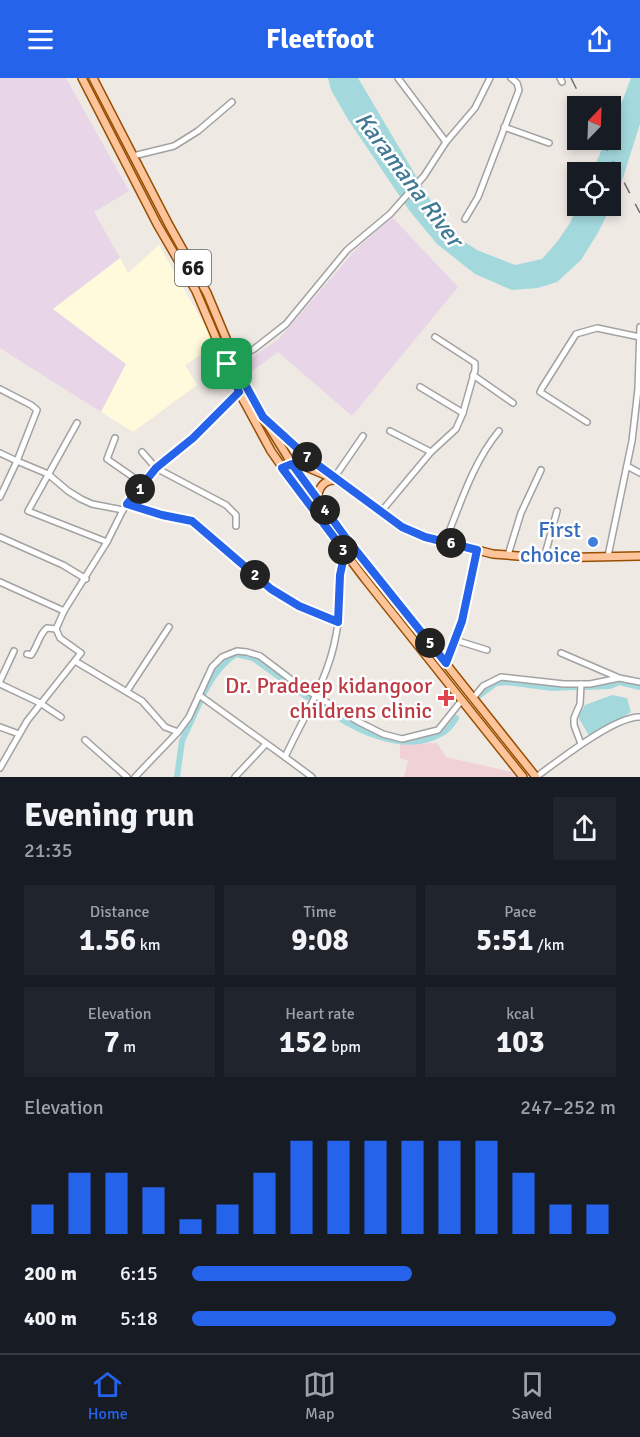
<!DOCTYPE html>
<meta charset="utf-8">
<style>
:root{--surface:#171b24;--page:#20242c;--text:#f1f3f6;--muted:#9ea1a6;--line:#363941;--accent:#2563eb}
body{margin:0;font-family:Signika,sans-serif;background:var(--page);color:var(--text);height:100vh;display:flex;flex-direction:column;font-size:22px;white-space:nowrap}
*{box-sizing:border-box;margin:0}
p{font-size:20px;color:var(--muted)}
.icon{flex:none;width:33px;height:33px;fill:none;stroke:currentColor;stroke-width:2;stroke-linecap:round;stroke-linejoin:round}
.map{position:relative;height:699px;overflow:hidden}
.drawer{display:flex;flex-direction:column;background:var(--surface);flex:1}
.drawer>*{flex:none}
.needle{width:39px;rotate:23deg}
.fabs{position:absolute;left:567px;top:18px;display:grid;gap:12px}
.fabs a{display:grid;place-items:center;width:54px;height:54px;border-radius:0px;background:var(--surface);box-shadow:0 3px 9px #0003;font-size:30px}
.pin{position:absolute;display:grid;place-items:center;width:51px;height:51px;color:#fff;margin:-26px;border-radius:12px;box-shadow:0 3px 9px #0006}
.km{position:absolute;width:30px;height:30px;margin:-15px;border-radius:50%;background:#222;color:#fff;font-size:16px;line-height:30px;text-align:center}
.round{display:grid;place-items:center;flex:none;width:63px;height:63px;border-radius:0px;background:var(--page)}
.overview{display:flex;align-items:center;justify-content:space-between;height:102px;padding:0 24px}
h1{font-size:33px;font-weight:800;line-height:45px}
.metrics{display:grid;grid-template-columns:repeat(3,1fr);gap:9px;height:102px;padding:6px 24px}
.metrics div{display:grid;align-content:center;border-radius:0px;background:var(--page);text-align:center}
.metrics b{font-size:30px;font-weight:800}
.metrics small{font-size:16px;font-weight:400}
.metrics p{font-size:16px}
.chart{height:168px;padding:12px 24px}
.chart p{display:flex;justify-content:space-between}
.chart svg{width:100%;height:108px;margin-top:6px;stroke:var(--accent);stroke-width:6}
ul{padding:0 24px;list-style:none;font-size:20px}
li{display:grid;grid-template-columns:96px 72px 1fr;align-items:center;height:45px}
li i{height:15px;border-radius:8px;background:var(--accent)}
header{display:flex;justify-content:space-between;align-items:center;height:78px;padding:0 24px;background:var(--accent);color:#fff;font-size:27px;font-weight:800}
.tab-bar{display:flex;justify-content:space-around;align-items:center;height:84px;border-top:2px solid var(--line);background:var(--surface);font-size:16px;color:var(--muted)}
.tab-bar a{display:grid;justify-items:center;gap:3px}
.tab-bar .selected{color:var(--accent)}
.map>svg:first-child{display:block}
.commercial{fill:#f0d2d6}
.industrial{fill:#e8d5e7}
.education{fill:#fffadc}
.water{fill:#a3d9dd}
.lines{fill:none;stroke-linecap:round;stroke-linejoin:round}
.canal{stroke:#a3d9dd;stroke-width:6}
.minor-casing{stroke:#a2a2a2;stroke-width:8}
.major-casing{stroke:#974f00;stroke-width:10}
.minor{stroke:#fff;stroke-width:5}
.major{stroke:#fdc49b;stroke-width:7}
.rail{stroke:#6c6c6c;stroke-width:1.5;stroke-dasharray:12 12;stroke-linecap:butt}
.route-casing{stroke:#fff;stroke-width:12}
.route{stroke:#2563eb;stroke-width:8}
.shop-dot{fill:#3f7fe0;stroke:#fff;stroke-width:2}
.health-dot{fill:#e0444e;stroke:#fff;stroke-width:2}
.labels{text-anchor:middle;stroke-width:5;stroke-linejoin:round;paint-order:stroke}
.shield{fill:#fff;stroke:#626262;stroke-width:1.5}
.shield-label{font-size:21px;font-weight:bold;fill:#1e1e1e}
.shop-label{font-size:22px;fill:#366cbe;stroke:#fff;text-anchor:end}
.health-label{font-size:22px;fill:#be3a42;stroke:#fff;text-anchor:end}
.water-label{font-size:24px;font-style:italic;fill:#417996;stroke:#fff}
</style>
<header><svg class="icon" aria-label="menu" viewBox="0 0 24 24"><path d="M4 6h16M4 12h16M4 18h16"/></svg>Fleetfoot<svg class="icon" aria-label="share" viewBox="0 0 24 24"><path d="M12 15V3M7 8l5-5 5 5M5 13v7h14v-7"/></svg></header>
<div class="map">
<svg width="640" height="699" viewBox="0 0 640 699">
<rect width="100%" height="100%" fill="#efe9e4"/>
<!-- commercial -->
<path class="commercial" d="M437,665L446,679L512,694L516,699H404L408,683L400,680V666Z"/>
<!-- industrial -->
<g class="industrial">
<path d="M0,0H66L129,113L94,134L120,180L53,231L126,286L101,334L0,270Z"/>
<path d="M392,139L458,209L352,338L278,274L251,294L246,284L279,261L357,170Z"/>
</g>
<!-- education -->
<path class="education" d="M159,167L216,267L185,287L197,307L133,354L101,334L126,286L53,231L120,180L128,195Z"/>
<!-- water -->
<g class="water">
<path d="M328,0H358L441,140L457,159L477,172L515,187L542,181L557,164L570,145L578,127L610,128V94H592L606,62H610L611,52L631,0H640V46L619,112L599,153L581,182L557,204L538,210L512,212L475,196L437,166L409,132L349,43L331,12Z"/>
<path d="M612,617L627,620L631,634L590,659L578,639L585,627Z"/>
</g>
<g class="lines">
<!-- canal -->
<g class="canal">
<path d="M586,609L610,608L619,604L640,609"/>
<path d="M204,615C212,599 221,586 236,576L253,580L307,619"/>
<path d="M477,619L496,605L507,604L552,610L576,609"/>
<path d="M315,623C349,649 403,680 444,654C449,651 453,645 456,640"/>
<path d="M177,699L182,663L200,624"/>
</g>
<!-- minor casing -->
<g class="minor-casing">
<g id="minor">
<path d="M398,0L446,64"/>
<path d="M560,0L562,4"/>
<path d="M504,49L549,65"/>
<path d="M133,78L174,68L198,53L232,24"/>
<path d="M465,141L478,119L519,12L517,5L511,0"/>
<path d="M435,259L475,285V292L463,335"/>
<path d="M227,286L254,271L286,246L347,172L390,136L424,98L446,64L475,30L490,0"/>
<path d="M473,297L513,325"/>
<path d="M420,309L463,335L456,351L431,374"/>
<path d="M0,311L31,327L37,332L17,383L0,375"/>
<path d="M587,344L540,314L542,310L576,256L597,250L640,259"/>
<path d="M77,345L28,433L107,464"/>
<path d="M115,360L107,381L143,406"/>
<path d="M142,374L156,390L226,427L236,437V448"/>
<path d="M627,388L640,395"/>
<path d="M334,400L363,358"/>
<path d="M0,419L17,383L48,396L68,413L81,421L92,426L123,432"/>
<path d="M127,426L162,437L192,443L271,511L299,528L338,544"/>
<path d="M380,435L431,374L390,353"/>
<path d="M0,459L63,487L86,501"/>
<path d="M445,464C460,427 473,384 499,353"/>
<path d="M508,477L521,435L541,392"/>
<path d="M608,478L632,363L638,311L640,249"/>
<path d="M544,480L557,433"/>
<path d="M0,504L64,533"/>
<path d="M455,562L487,572"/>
<path d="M561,575L617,599"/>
<path d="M27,576L31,577C38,568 39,556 47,550L56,551"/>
<path d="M75,583L142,623L165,649L178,654L189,639L212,589L222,579L237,573L247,574L260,578L297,606L359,644L383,656L402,661L438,652L462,622"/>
<path d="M446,585L462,543L477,472"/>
<path d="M0,603L14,573"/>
<path d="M0,606L40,625L61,639"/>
<path d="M581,606L580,626L574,640V647L581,666"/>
<path d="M127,613L169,549"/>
<path d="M199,617L285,679"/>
<path d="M474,619L483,608L501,599L564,606H590L619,600L640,604"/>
<path d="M0,649L19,656"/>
<path d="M85,662L127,699"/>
<path d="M0,690L27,643L81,575L60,560L56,551L64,533L107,464L123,432L156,390L193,360L239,314"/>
<path d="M135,699L178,654"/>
<path d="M235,699L265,667"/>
<path d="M312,699L285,679C303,640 329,600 336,557C342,529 338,502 345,475"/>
<path d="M536,699C558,683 615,638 640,639"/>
</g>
</g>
<!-- major casing -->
<g class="major-casing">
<g id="major">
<path d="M82,0L157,146L196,213L239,314L271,373L308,426L365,501L523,699"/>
<path d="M93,0L169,147L207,215L246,308L263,339L292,386L346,460L536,699"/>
<path d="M272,348L328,395"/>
<path d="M291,386L297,385L337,402L402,449L425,459L493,476L544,480L640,478"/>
<path d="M317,420C319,410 323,402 335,402"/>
</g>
</g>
<!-- minor -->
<use href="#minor" class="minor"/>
<!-- major -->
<use href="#major" class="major"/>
<!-- rail -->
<g class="rail">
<path d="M571,0L585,28"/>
<path d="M602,62L640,135"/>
</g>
</g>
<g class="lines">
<!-- route casing -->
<g class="route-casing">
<path id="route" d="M236,282L246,308L263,339L307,379L402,449L425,459L477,472L462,543L446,585L346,460L292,386L282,390L345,474L340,497L338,544L299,528L271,511L192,443L162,437L127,426L156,390L193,360L239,314L227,286Z"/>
</g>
<!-- route -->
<use href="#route" class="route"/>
</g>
<!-- markers -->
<circle class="shop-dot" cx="593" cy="464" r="6"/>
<path class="health-dot" d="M443 611h6v6h6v6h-6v6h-6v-6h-6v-6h6z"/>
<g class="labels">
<!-- shield labels -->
<rect class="shield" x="175" y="172" width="36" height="36" rx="4.5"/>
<g class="shield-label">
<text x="193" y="197">66</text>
</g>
<!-- shop labels -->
<g class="shop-label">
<text x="581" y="459">First<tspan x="581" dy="25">choice</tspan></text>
</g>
<!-- health labels -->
<g class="health-label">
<text x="432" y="615">Dr. Pradeep kidangoor<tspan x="432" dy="25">childrens clinic</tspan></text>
</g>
<!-- water labels -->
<g class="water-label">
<text transform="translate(409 101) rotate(53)" y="8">Karamana River</text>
</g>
</g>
</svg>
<div class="fabs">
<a><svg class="needle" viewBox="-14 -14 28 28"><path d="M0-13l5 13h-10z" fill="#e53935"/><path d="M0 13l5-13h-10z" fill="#9ea1a6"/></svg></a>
<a><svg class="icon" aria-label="locate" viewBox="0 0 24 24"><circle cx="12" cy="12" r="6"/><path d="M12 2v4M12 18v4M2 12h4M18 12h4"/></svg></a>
</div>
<div class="pin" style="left:227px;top:286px;background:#1e9e55"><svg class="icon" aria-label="arrive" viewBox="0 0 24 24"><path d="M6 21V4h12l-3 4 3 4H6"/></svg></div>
<b class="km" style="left:140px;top:411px">1</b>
<b class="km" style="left:255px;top:497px">2</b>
<b class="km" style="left:343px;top:472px">3</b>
<b class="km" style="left:325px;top:432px">4</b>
<b class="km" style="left:430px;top:565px">5</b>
<b class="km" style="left:451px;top:465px">6</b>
<b class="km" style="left:307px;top:379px">7</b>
</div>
<section class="drawer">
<div class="overview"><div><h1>Evening run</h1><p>21:35</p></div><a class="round"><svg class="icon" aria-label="share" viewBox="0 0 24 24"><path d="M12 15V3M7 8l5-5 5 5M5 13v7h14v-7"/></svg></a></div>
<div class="metrics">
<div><p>Distance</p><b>1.56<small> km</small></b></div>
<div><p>Time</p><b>9:08</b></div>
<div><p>Pace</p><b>5:51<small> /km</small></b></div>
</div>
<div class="metrics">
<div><p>Elevation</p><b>7<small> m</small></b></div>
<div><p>Heart rate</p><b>152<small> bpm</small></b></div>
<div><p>kcal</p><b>103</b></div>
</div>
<div class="chart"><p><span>Elevation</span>247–252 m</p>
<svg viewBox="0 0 160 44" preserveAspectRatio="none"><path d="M5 44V32M15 44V19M25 44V19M35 44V25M45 44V38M55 44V32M65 44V19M75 44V6M85 44V6M95 44V6M105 44V6M115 44V6M125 44V6M135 44V19M145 44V32M155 44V32"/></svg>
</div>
<ul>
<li><b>200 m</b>6:15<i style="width:52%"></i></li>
<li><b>400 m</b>5:18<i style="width:100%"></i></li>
</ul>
</section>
<nav class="tab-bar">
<a class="selected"><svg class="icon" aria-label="home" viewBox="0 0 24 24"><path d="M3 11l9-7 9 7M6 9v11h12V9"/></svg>Home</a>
<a><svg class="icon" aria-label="map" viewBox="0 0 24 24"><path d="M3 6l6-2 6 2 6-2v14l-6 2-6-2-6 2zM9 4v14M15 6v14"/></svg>Map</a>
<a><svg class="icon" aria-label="saved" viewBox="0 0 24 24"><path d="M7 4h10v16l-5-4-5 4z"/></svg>Saved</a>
</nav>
